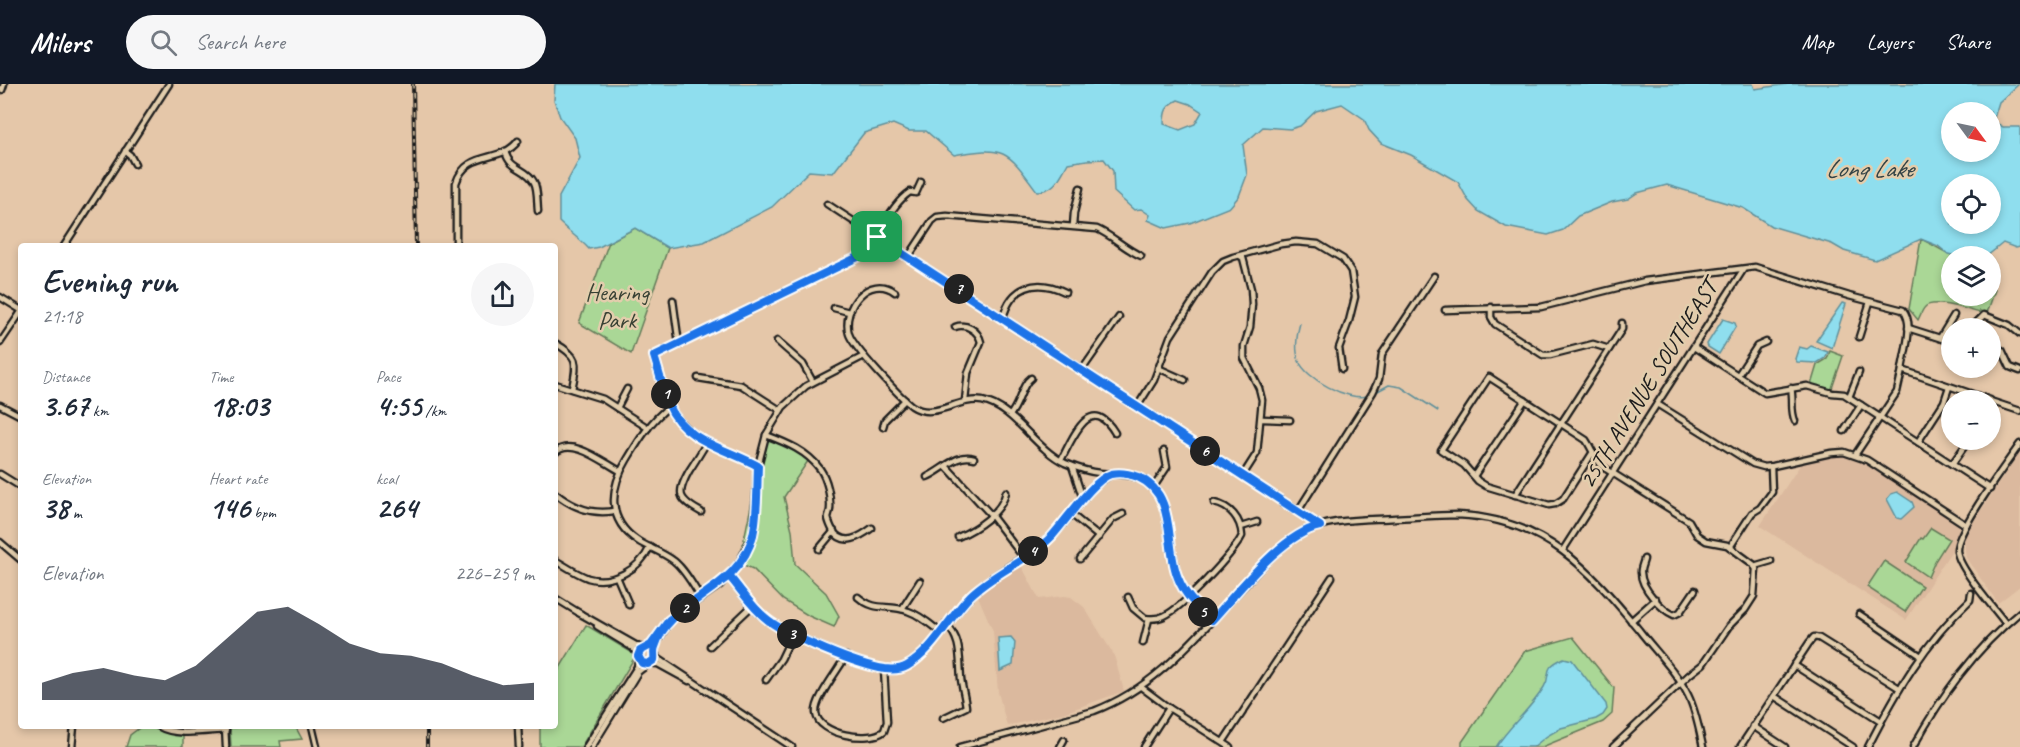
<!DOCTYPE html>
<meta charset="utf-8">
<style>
:root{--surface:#fff;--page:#f6f6f7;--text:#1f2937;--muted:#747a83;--accent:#111827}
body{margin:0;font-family:Caveat,sans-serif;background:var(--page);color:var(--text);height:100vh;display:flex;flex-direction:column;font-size:22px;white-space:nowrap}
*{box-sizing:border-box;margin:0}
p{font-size:20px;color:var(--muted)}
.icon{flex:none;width:33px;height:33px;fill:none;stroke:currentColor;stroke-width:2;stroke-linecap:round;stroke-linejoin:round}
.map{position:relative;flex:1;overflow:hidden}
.drawer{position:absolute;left:18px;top:159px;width:540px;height:486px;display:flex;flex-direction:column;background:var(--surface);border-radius:6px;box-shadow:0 3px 9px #0003}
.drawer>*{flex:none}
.needle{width:39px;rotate:123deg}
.controls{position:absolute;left:1941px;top:18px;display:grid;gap:12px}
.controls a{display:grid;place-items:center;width:60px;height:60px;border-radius:50%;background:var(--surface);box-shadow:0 3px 9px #0003;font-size:30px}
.pin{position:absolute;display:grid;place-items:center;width:51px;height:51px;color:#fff;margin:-26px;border-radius:12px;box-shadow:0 3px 9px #0006}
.km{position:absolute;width:30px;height:30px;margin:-15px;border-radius:50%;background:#222;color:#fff;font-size:16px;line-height:30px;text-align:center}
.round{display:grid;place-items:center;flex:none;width:63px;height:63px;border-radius:32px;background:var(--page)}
.overview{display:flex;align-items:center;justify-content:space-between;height:102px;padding:0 24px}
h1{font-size:33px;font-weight:800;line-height:45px}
.figures{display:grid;grid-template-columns:repeat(3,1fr);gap:9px;height:102px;padding:6px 24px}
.figures div{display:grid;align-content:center}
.figures b{font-size:30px;font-weight:800}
.figures small{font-size:16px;font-weight:400}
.figures p{font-size:16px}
.chart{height:168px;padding:12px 24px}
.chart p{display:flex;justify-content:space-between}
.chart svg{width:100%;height:108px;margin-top:6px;fill:var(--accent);opacity:.7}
header{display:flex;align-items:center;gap:36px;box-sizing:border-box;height:84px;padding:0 30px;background:var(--accent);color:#fff}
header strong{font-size:28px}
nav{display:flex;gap:33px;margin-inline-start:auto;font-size:21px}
.search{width:420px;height:54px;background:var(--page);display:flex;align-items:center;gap:15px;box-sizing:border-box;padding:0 21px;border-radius:33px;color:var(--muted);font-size:22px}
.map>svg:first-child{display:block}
.built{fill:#dbb99e}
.green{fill:#aad796;stroke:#637a59;stroke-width:1.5}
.water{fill:#8fdeee;stroke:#61909a;stroke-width:1.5;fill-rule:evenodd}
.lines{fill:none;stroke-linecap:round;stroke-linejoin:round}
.stream{stroke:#61909a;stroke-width:1.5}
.minor-casing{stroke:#1c1c1c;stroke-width:9}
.minor{stroke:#e2cdac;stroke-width:4.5}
.rail-casing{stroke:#1c1c1c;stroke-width:4}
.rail{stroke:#e2cdac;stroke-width:1.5;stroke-dasharray:4.5;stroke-linecap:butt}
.route-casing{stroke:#fff;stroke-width:12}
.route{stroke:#1a73e8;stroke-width:8}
.labels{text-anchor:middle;stroke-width:5;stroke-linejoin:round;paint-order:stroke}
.park-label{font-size:24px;fill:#384134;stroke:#e2cdac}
.street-label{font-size:24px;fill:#1c1c1c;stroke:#e2cdac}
.water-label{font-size:26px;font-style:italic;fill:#334346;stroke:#e2cdac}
</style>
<header>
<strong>Milers</strong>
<div class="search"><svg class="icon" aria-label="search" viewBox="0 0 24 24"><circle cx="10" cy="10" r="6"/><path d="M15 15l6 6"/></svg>Search here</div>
<nav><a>Map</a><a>Layers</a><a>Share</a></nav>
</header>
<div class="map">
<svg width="2020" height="663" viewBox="0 0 2020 663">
<rect width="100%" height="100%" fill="#e5c7a9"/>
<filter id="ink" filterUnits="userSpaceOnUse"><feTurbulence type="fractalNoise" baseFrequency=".0167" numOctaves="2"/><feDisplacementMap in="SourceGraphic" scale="12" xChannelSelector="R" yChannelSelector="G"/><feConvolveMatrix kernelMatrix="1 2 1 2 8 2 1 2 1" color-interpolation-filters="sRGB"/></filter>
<g filter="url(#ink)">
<!-- built -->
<g class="built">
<path d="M2020,367V502L1998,519L1966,474L1964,457L1965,451Z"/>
<path d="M1846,371L1858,375L1958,440L1959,443L1954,463L1906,536L1760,442L1800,381L1835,372Z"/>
<path d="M1021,481L1039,515L1064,512L1071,513L1084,523L1114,571L1124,607L1063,629L1007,642L998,608L993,547L977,510Z"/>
</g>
<!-- green -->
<g class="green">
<path d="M635,144L668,164L631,270L579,239L609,158Z"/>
<path d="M1921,155C1933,160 1945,170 1956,172H1952V212H1990L1991,198L1995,206L1987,229L1980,227V229C1969,226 1933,214 1925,223C1922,226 1920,232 1918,236L1909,225Z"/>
<path d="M1830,267L1843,272L1831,307L1811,301L1817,281L1827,275Z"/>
<path d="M766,351L810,374L784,413L792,446L795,480L826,509L839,532L834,543L809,532L783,516L753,485L739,479Z"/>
<path d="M1931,444L1949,455L1935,477L1928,493L1906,478L1921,454L1923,455Z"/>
<path d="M1884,477L1922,502L1905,528L1867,503Z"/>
<path d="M586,541L636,571L581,663H540V642H555V592Z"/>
<path d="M1573,553L1614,604L1612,630L1603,638L1542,663H1462V658L1525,567Z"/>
<path d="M142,642C157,642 167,650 183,649V663H126L130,651Z"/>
<path d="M255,642H295L302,655L280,657L281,663H231L230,644Z"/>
</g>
<!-- water -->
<g class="water">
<path d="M555,0H1753L1755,5L1789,0H2019L1999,18L1993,37L2003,43H2020V163L2016,164L2003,159L1987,172H1956L1948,170L1938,162L1921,155L1875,176L1844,167L1832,160L1771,142L1743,124L1667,101L1637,109L1628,115L1612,118L1578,132L1563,146L1548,151L1506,143L1478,127L1468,116L1458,98L1411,71L1381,59L1369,46L1364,35L1342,20L1316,27L1300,42L1290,45L1263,43L1243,61L1247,91L1239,112L1230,123L1190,139L1166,144L1148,136L1150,131L1141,125L1134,126L1114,108L1113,87L1104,75L1087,76L1068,79C1060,93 1055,107 1037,107C1007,66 1005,62 954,71L926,47H909L893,40L864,49L833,89L809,87L772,123L704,158L668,164L635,144L599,163L589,165C580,155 569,148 559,138V113L580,74L575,54L560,33L554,16ZM1178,16L1190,20L1202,28L1195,40L1180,46L1164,40C1164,27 1166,22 1178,16ZM1990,28V68H1952V28ZM1990,100V140H1952V100Z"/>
<path d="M1842,219L1846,220L1832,264L1816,257Z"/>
<path d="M1723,235L1735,239L1736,242L1719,270L1708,263L1707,260Z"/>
<path d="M1811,262L1828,268L1825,274L1817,279L1797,278L1795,275L1799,263L1807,265Z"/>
<path d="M1897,408L1912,418L1914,423L1901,435L1897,434L1887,415L1891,410Z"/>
<path d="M1011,553L1015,558L1013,581L1000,587L998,554Z"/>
<path d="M1564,574L1572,576L1606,620L1607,625L1603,631L1596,635L1561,644L1547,652L1533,663H1496C1510,641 1531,625 1544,603C1553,589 1540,585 1564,574Z"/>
</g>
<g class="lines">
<!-- stream -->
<g class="stream">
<path d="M1300,239C1297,250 1295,266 1299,277C1306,295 1348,317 1367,312"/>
<path d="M1376,308L1389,301L1401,303L1438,327"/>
</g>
<!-- minor casing -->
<g class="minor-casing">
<g id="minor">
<path d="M0,5L2,6L4,0"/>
<path d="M125,67L130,71L135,80"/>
<path d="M505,67C510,87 526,83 534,98C538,105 537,118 538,127"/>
<path d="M827,120L1320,442"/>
<path d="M1073,142L1074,129L1080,104"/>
<path d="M64,162L169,0"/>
<path d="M456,162V99C467,65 501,80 518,57"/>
<path d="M909,172L932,137L937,133L947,132L1097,145C1113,152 1125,165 1141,172"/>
<path d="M1240,172L1243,174L1251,205L1252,220L1250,243L1244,262V274L1259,304L1262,316L1257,369L1243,391"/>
<path d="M895,208C869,189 841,224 849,250C853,263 900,313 912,322C934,337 958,313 982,317C1014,323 1034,364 1065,379C1077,384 1088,388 1100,389C1131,392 1150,387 1164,422L1177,494L1188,513L1212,536"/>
<path d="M0,213L21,226"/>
<path d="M673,216L679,260"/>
<path d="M1491,223V233L1495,240L1543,271H1550L1593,260L1609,265"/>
<path d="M834,224L849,228"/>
<path d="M1445,226L1541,223L1645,197L1755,183L1849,212L1903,226C1915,240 1904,269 1902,286L1990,316"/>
<path d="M1003,234C1011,202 1036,194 1065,208"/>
<path d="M955,243C966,239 978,246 981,258L968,289L965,317"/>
<path d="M1908,244L1952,258"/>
<path d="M1971,244L1984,231L2009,241L2020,250"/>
<path d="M1859,253L1870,218"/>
<path d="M1940,254L1954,231"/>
<path d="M777,257L803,280L813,298"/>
<path d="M0,259L21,228"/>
<path d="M555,259C580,273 577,279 572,305"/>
<path d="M1990,262L2002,266L2010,283L2020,287"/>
<path d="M1694,263L1765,309L1807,302L1832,309L1844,310L1990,405"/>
<path d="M1158,284L1185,296"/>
<path d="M1082,286L1119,233"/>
<path d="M1738,291L1757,262L1766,258"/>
<path d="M698,294L741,301L780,326"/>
<path d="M555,300L603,315L648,344"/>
<path d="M1791,304C1794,317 1790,325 1795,337"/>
<path d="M1849,313L1859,288"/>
<path d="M1990,317L2020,327"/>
<path d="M1657,320L1753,380L1764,383L1773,382L1831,369L1844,368L1867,376L1966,441"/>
<path d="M0,321L21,332"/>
<path d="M670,322C651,336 639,356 627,376C610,404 606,436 638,457C649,464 662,468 674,477C685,486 693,501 701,514"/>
<path d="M1137,323L1154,296L1170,253L1212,188L1223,177L1233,173L1281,160L1296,158L1318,160L1343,175L1351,187L1355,213L1349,237L1339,264L1342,285"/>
<path d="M617,324L627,305"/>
<path d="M1010,331C1020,320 1021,301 1031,294"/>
<path d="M1262,335L1290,336"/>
<path d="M883,343L885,336L905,316"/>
<path d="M1844,347L1861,321"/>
<path d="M766,351C787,359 807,367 820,385C827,395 831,413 830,425C830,428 828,431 828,434C829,439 831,443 833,447C844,463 860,453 872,444"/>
<path d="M1918,358L1944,318L1949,303"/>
<path d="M1593,368L1563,415L1555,420L1549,421L1486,402L1478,397L1464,381L1441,366L1489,293L1586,356C1592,365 1595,375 1603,383L1689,437L1697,451L1706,457L1727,461L1753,480L1756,485L1754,512L1745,526L1729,542L1703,580L1689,591L1613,663"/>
<path d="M555,369C571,352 603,378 620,387"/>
<path d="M1855,371L1897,308L1902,286"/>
<path d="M1061,376C1072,356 1090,307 1115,349"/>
<path d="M1952,380L1969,356"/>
<path d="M758,382C727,365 689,358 671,325C663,309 659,289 654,272L858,173C879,155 888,123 910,108L916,109L921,98"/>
<path d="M946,382L991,431L1023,473"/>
<path d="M0,390L21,403"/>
<path d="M1474,392L1525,316"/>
<path d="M927,393C943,386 956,369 974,374"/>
<path d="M1153,404L1167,383L1164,367"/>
<path d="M555,409C572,423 592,431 614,427"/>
<path d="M1515,411L1622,245V239"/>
<path d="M1083,415L1095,401L1110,391"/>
<path d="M1298,427L1373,308L1379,295L1382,270L1434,192"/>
<path d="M701,428C677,415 677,409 689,387C695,378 701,368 707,358"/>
<path d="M1071,430L1099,453"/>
<path d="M1241,443L1257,438"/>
<path d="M958,453C976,445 1002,429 1006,408"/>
<path d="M0,458L21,476"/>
<path d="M1730,463L1752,429L1760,424L1772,408L1771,383"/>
<path d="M819,465L834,447"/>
<path d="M1563,466L1743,186"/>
<path d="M1080,475L1113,435L1123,430"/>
<path d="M1644,475C1643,480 1640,485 1641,489C1641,504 1662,526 1674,531L1680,528L1695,506"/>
<path d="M555,476C565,482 577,490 588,494C612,501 640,485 650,463"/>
<path d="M1754,482L1771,477"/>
<path d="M729,492C740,505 748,520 761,531C783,549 863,584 891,586C897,586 903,584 908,581C935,565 954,526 979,504C1000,486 1025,474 1047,456C1061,445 1072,429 1083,415L1072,382"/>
<path d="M617,493L629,521"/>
<path d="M858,513C877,529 887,519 908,527C920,531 930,540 940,548"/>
<path d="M1128,513L1133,524L1145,534C1151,535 1158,535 1164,532C1182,524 1233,470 1242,452C1241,435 1230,422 1214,419"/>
<path d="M555,514L581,530"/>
<path d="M902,525L920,497"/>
<path d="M579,529L639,563L651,565L659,575L792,663"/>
<path d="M1859,530L1921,572"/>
<path d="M1631,537L1656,515"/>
<path d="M2006,540C1994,524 1959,485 1957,467C1955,448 2007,379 2020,360"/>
<path d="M597,542L633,564L643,579L658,580L689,597"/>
<path d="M1143,559L1149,535"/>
<path d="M710,562L752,522"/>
<path d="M646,564L651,561L669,536L720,501L739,479L753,451L758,382L766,351L783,323L806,302L864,272"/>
<path d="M654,567L656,560L668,540"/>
<path d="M846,572C839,585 814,616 816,629C818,651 870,659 884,647L887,638L884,585"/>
<path d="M1794,581L1881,637"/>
<path d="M766,596L781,575L793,550"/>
<path d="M1141,603L1169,624L1230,663"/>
<path d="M1774,612L1853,663"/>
<path d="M943,634L966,623C965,614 962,604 961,595C959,573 962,556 946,540"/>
<path d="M158,642C176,653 205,647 226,646"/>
<path d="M225,642L226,663"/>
<path d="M312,642L317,663"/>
<path d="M518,642L519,663"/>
<path d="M1753,642L1785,663"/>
<path d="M1223,658L1332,493"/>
<path d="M72,663L74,642"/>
<path d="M586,663L637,583L639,574"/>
<path d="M592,663L638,588L647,581"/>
<path d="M960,663L1094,627C1158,603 1199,549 1245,501C1262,482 1280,462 1302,449C1329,434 1365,436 1395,434C1416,433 1437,431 1458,431C1545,435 1588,484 1639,546C1655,567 1676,587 1688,611C1696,627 1699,645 1703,663"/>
<path d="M1060,663L1064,656"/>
<path d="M1144,663L1169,624"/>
<path d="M1740,663L1809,559L1814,553L1819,554L1899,604"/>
<path d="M1868,663C1896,608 1924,559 1970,516L1971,509"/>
<path d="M1913,663C1942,611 1974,566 2020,528"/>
</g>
</g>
<!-- minor -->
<use href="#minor" class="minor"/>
<!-- rail casing -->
<g class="rail-casing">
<g id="rail">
<path d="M413,0L416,162"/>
<path d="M427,642V663"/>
</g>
</g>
<!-- rail -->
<use href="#rail" class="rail"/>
</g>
</g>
<g class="lines" filter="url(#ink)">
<!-- route casing -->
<g class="route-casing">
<path id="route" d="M877,153L858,173L654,272C659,288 663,305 669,321C683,357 728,365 758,382C757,404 758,429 753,451C739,509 669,514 655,563C653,567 655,572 654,576L648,580L642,579L638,572L640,567L651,561L669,536L729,492C742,507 752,524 768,536C790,553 858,581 885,585C893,586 900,586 907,582C933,567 950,532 971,511C995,488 1029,476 1052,452C1065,438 1094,395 1111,390C1120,388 1130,390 1138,393C1178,411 1164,461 1178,494C1185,512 1198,523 1212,536C1239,507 1282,450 1320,442L877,153"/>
</g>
<!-- route -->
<use href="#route" class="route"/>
</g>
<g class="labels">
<!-- park labels -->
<g class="park-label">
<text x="617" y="216">Hearing<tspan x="617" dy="28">Park</tspan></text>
</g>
<!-- street labels -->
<g class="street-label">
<text transform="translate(1648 300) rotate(-58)" y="8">25TH AVENUE SOUTHEAST</text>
</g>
<!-- water labels -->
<g class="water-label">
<text x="1869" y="93">Long Lake</text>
</g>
</g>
</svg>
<div class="controls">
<a><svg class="needle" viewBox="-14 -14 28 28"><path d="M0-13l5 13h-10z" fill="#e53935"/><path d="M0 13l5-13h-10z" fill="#747a83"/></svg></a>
<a><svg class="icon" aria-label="locate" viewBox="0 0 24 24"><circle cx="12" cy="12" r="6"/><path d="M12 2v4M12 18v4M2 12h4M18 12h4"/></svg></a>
<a><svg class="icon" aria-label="layers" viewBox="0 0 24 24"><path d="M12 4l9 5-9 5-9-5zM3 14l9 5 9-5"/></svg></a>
<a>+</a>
<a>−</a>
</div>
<div class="pin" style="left:877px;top:153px;background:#1e9e55"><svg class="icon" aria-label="arrive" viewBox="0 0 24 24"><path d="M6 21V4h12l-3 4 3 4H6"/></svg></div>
<b class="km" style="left:666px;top:310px">1</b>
<b class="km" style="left:685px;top:524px">2</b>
<b class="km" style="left:792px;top:550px">3</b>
<b class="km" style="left:1033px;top:467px">4</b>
<b class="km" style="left:1203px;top:528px">5</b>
<b class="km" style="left:1205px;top:367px">6</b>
<b class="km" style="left:959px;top:205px">7</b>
<section class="drawer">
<div class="overview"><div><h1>Evening run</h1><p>21:18</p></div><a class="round"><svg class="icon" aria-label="share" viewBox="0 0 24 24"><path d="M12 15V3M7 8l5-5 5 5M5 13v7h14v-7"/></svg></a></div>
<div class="figures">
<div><p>Distance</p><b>3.67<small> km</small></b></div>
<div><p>Time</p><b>18:03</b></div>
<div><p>Pace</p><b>4:55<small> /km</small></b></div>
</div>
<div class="figures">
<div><p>Elevation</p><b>38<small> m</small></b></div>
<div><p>Heart rate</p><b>146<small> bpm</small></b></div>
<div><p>kcal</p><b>264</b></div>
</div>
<div class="chart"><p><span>Elevation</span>226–259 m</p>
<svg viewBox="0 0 160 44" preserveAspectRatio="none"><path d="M0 44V37L10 33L20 31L30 34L40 36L50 30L60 19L70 8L80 6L90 13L100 21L110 25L120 26L130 29L140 34L150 38L160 37V44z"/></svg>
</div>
</section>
</div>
